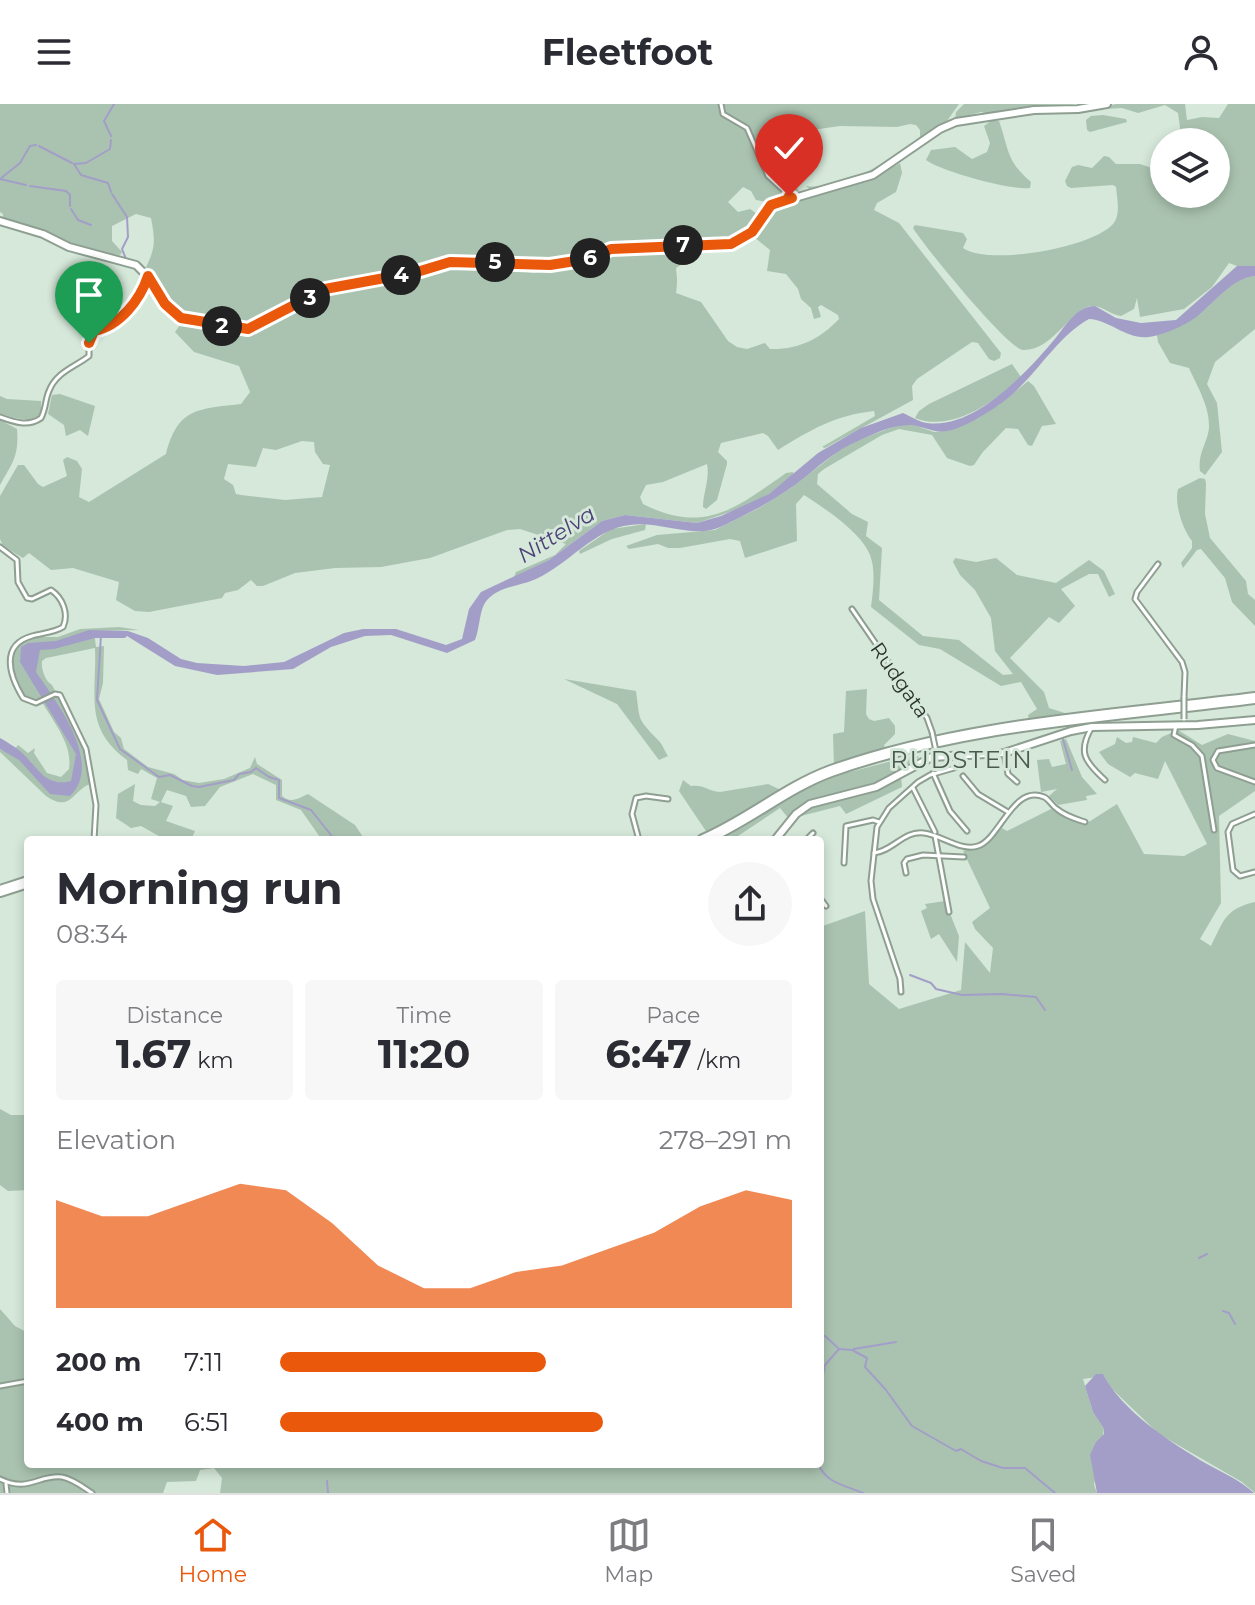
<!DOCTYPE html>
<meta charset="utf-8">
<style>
:root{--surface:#fff;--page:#f7f7f7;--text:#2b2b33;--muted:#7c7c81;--line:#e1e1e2;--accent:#ea580c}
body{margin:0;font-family:Montserrat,sans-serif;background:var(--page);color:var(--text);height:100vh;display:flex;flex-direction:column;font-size:30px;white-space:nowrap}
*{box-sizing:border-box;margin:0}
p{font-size:26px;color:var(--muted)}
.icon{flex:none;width:44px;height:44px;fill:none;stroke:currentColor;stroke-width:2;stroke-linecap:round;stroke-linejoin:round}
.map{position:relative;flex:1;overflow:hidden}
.side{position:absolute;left:24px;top:732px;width:800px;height:632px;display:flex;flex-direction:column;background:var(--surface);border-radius:8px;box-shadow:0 4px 12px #0003}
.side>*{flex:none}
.controls{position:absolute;left:1150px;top:24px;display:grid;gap:16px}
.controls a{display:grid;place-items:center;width:80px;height:80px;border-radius:50%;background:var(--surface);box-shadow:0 4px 12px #0003;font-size:40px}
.pin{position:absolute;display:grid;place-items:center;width:68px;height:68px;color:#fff;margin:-82px -34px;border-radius:50% 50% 50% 0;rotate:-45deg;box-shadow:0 0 8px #0007}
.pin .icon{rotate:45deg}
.km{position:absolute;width:40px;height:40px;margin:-20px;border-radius:50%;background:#222;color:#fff;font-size:22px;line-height:40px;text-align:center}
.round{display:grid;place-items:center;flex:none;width:84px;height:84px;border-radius:42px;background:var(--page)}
.overview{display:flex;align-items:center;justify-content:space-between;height:136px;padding:0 32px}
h1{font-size:44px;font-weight:700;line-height:60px}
.stats{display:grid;grid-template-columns:repeat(3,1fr);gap:12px;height:136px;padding:8px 32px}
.stats div{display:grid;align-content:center;border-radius:8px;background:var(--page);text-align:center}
.stats b{font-size:40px;font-weight:700}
.stats small{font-size:22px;font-weight:400}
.stats p{font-size:22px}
.chart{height:224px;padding:16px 32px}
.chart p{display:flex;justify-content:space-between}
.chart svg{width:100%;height:144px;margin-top:8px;fill:var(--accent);opacity:.7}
ul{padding:0 32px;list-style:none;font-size:26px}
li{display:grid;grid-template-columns:128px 96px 1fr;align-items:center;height:60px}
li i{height:20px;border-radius:10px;background:var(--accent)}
header{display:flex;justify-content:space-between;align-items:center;height:104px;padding:0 32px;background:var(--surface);font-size:36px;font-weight:700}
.menu{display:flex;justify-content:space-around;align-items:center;height:112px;border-top:2px solid var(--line);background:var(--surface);font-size:22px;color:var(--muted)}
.menu a{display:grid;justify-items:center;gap:4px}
.menu .selected{color:var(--accent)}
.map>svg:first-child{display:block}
.green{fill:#aac3b0;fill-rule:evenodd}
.water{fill:#a39ec8}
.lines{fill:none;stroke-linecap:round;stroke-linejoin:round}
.stream{stroke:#a39ec8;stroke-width:2}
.street-casing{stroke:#8e9f92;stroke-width:7}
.secondary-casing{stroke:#8e9f92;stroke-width:10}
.highway-casing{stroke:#8e9f92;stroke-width:14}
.street{stroke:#fff;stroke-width:3}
.secondary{stroke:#fff;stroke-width:6}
.highway{stroke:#fff;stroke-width:10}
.street-bridge-casing{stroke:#8e9f92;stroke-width:7;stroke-linecap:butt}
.street-bridge{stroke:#fff;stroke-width:3}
.route-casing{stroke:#fff;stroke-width:16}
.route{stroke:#ea580c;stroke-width:10}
.labels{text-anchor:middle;stroke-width:6;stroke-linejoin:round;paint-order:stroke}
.street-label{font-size:20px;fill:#2a322c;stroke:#d5e8d9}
.water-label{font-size:22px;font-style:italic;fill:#4c4178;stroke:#d5e8d9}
.quarter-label{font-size:24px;letter-spacing:2px;fill:#4a5a4e;stroke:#d5e8d9}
</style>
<header><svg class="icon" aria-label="menu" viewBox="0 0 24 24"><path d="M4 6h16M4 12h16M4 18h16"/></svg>Fleetfoot<svg class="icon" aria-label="person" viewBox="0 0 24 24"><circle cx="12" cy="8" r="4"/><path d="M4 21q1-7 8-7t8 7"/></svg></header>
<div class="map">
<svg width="1255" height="1389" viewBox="0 0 1255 1389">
<rect width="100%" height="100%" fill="#d5e8d9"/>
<!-- green -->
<g class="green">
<path d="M0,0H959L947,17L882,63L861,73L811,87L806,82C841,87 894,56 920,33V26L916,21L910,20L897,23L840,22L812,26L804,32L781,36L776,46L766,49C771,81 785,70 799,87L771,99L756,96L751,87L743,83L728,98L738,108L750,105L760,112L745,130L727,139L620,141L583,153L546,157L469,153L454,155L356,178L324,183L250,221H241L186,213L172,204L146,163C156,143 155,136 151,114L136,110L112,122V137L122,148L120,151C79,147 42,126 3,115V110L0,108Z"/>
<path d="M964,0H1085L1033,4L989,10L981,8L955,15L956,8Z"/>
<path d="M1116,0H1185L1187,16L1202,13L1219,14L1228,0H1255V162H1237L1229,159L1212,183L1184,205L1140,213L1137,194L1134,205L1121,212C1111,211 1103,202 1093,202C1073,201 1054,247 1023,246C1009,246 923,141 913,124L915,121L963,129L967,135L963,144C987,162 1092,144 1113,120C1121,111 1117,94 1116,83L1113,81L1071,84L1067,82L1065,77L1072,63L1078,61L1092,64L1104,52L1109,53L1116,60H1140L1158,66L1164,62V90H1216V38H1182L1178,9L1165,1L1138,9L1122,4L1106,5L1107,2Z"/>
<path d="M1103,11L1126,15L1127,18L1090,28L1087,26L1086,16L1091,12Z"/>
<path d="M991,17H999C1009,45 1006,57 1031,78L1030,84C1013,87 940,67 926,56L931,46L955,43L972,55L987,48L990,39L984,22Z"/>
<path d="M900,59L902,69L896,88L877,99L874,106L899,119L1001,249L1000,254L994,257L989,255L978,239L972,238L917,275L912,282L913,296L825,344L822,343L875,312L874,307C836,311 810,326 778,346L768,332L763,329L721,339L718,348L727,357V360L717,396L706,405L703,403C703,389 710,375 707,360L663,378L646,381L640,393L643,400C704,431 736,404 786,369L793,368L794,371L769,390L748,402L697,419L625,411L602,417L549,456L514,473L516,468L555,451L566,440L520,425L507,426L430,454L381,463L335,464L295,469L263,482H257L251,476L238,486L225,489L222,494L149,508L135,507L116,496L119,478L73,464L51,466L29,449L23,454L3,442L0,435V392L18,361H24L38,380L43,383L67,372L63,356L67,353L77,357L82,365L79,393L89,398L166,350C178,304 197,305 241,300L250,288L239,262L194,248L175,228L183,217L250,229L323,189L382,180L462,160L534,169L562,165L616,148L656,145L697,151L699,153C664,170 681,155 676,189L701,198L728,237L737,243L747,245L765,239L770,245C798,246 820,235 839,215L838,211L821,201L818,203L821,213L814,215L811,204L801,195L798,185L786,170L767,167L770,146L754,133L771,106L779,100L871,76ZM302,337L314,338L315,348L323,360L330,361L322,393L285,396L241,391L236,390L233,381L224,375L228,360L256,363L263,344L276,346Z"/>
<path d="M1255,172V225L1215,258L1207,280L1217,299L1222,348L1205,371L1200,367C1198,348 1207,340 1209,324C1210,303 1197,282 1189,264L1170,259L1158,238L1157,231C1169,225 1181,222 1193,215C1214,201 1229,174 1255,172Z"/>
<path d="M1012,260L1021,273C996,297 952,329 915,314L919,307L929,300Z"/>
<path d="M1028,277L1034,282L1056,320L1042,322L1032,342L1028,341L1018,325L1006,324L982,349L974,361L970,362L947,354L932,331L899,325L882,331L824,365L818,370L817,380L852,410L868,418L866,432L882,444L879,496L923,532L959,536L1003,571L1013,570L995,547L991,514L975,486L960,471L953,458L955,454L976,458L996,454L1017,471L1056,479L1089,456L1104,467L1115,490L1109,493L1098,470H1089L1061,485L1075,502L1059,519L1049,513L1010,554L1044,588L1049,604L1071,611L1029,617L1028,611L1037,605L1021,578L1001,582L940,545L919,541L871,503C873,487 876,466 870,451C861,428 824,404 804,391L796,400L797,437L745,454L740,437L730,435L680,444H668L658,440L629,445L626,442L657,431L715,426L759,404L791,384L840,346L858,336L898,321H914L934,328L950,326L999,301Z"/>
<path d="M60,290L95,302L88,332L80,326L66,332L64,321L48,310L52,291Z"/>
<path d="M0,292L7,295L41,297V310C27,320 15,313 0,310Z"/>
<path d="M0,316L17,325C19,352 13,358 0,381Z"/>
<path d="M1200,374L1205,375L1206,379L1205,410L1210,434L1246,477L1248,490L1255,496V522L1232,498L1225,474L1201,445L1197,446L1183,464L1181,459L1192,444V437C1183,426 1174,400 1178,385Z"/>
<path d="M646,420L645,426L612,435L580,450L579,447L611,425Z"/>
<path d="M119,523L139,526L94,527L96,543L104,542L103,579L99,595L114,628L121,634L124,645L148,663L174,670L183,676L199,679L224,675L250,664L255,653L257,660L282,676V692C291,700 299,694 308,690L355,721L365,736H322L301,706L276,696V681L253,670L220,683L205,702L191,703L186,692L167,686L161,698L173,702L166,717L195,727L191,736H166L141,722L131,724L116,714L118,690L135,680L133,697L141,701L155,702L160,698L151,695L157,674L141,665L138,670L128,666L127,656C83,624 97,590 95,544L46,554L42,557C41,565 45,577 52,581L80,634L90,680C72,687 71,709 46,692L0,648V645L11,650L18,641L28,649L35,644L34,649L47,669L61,673L69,665C73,640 53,618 41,596L32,598C17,589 11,565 11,549L21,538L34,533H58L80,525Z"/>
<path d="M564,575L636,587C640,617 637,614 657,635C662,639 664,646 668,652L659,656L617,600Z"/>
<path d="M867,585L866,610L869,615L874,617L889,614L895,622V630L884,641L885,646L834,662L833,630L844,628L846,587Z"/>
<path d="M1178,626L1202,641L1228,630L1255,637V687L1219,712L1221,799L1200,835L1211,842C1224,816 1225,805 1255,798V1389L1242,1378L1159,1330L1109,1282L1104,1272L1083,1275L1093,1308L1104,1325L1094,1381L1097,1389H220L222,1374L214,1364L200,1366L196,1377L167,1378L163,1389H0V1205L15,1222L28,1229V1360H820V823L865,807L869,880L899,905L961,886L965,838L990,869L993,844L975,825L972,818L990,804L963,747L989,738L1002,724L1007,727L1051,705L1084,721L1117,700L1144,750L1184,752L1207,740L1165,657L1158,675L1135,669L1130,673L1108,660L1099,648L1115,640L1117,633L1126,639L1132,638L1133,633L1156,639L1162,633Z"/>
<path d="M1066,635L1082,673L1097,690L1086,692L1087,696L1058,701L1049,692L1057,685L1041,688L1037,656L1049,655L1052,663L1066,660L1060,637Z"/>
<path d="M915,651L919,653L901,673L902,683L846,710L840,702L789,715L780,704L732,736H712L679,687L683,676L691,682C703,680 708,687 720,688L768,680L792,691L838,671Z"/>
<path d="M945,797L959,832L957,858L939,830L931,835L921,807L927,804L925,800Z"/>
<path d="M0,1005L11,1011H28V1086L8,1087L0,1081Z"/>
</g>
<!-- water -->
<g class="water">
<path d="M1237,162H1255V172C1231,174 1214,200 1195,214C1184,222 1163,231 1149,233C1127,236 1110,216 1089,215C1054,234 1032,280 996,303C983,311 964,324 947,327C934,329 924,323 912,321C894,320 875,329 860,336C835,346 816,365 795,381C777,394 757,405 737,415C730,418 722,423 715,425C689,433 658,417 630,421C594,425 569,460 536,475C519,483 501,481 487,496C479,505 480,524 475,536L447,549L391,531L365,532L331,543L293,565L217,571L175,562L127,532L125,534H95L54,545L40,546L36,568C56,597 104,659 70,692L50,690L19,656L0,645V634C7,638 17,644 22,649C37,662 45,684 71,677L76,650L20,558L21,543L28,539L56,537L89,526L128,527L148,534L181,555L197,559L244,562L284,558L344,529L363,525H396L446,541L462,535L469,505L481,488L549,456L602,417L625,411L697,419L721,412L769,390L818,349L861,324L903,309C910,312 919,318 927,319C974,326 1027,268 1054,236C1065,223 1076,202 1095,202L1116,214L1141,219L1176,216Z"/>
<path d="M1096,1270H1103C1122,1307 1171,1339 1207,1360C1223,1369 1240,1376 1254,1389H1097L1090,1351L1096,1338L1104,1330V1325L1093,1308L1085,1282Z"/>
</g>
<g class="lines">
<!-- stream -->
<g class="stream">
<path d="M111,32L104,17L114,0"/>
<path d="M39,42L72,59"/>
<path d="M74,60L81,71L108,79L111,88"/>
<path d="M74,60L86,59L110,45L111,36"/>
<path d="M0,75L20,59L30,42L36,41"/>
<path d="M0,75L26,81"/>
<path d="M30,82L66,87L70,91V102"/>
<path d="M112,90L127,113L128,133L122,145L126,155"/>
<path d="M71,105L78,116L91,121"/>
<path d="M101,531L97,596L120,645L159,673L170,671L192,682L199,683L234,676L239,670L251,668L256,664L269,673L279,676V694L311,706L335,736"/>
<path d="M1063,635L1072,666"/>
<path d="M910,871L931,879L936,885L962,891L1002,890L1036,893L1045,906"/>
<path d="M1199,1154L1207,1150"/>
<path d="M1223,1207L1229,1209L1235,1220"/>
<path d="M820,1231L825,1232L838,1244"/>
<path d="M839,1245L852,1246L867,1254L865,1263L886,1286L912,1322L956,1347L961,1345L981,1357L1003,1364H1025L1055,1389"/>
<path d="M854,1245L896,1238"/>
<path d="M820,1288L825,1261L839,1245"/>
<path d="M818,1360C827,1380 845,1381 863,1389"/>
<path d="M327,1377L328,1389"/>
</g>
<!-- street casing -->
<g class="street-casing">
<g id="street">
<path d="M721,0L723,10L747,24L768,72L792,94"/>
<path d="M0,313C14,318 28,323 41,314C46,305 45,296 49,287C56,268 75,263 89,252V234L93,228C97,226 101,226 105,225C119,219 143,190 147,176"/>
<path d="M0,443L17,456L18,478L27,494L32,495L51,486C63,494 69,510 63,523C53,529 42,529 32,532C0,541 9,571 23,594L36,599L55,590L60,591L86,645L96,701L94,736"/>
<path d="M1158,460L1137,488L1135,495L1182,558L1185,568L1184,593"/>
<path d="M852,505L927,614L932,628"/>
<path d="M1176,621L1174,631L1192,641L1202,652L1214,726"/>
<path d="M1092,623C1077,648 1085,658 1105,676"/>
<path d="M1255,641L1218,647L1213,656L1217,664L1255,678"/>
<path d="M1004,649L1008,670L1017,678"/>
<path d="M933,669L950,707L967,727"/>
<path d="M963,672L978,690L1008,708"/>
<path d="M913,684L935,728"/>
<path d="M1255,710L1232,720L1228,728L1233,766L1240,772L1255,768"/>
<path d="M935,732L949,808"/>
<path d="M639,736L632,710L636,694L646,692L668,695"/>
<path d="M806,736L813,729"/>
<path d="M874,749C893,747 904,726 924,729C941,731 962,748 978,742C1000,735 1013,680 1044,693C1049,695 1052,702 1057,705C1065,712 1076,715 1085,718"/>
<path d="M844,759L846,722L873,716L879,718"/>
<path d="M906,769L904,759L907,755L923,751L964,753"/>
<path d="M820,794L826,802"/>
<path d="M28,867V881"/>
<path d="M901,888L900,875L873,795L871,777L877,723L889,704L918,678L930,671L961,662L966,651"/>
<path d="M0,1282L28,1277"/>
<path d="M0,1375C29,1389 39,1370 62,1373C73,1375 83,1383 92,1389"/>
<path d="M6,1380L7,1389"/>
</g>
</g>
<!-- secondary casing -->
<g class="secondary-casing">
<g id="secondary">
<path d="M0,117L43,130L69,143L136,161L154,179L169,205L181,214L246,225L325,185L417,168L450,158L550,161L585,156L615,144L731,140L752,128L764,109L774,100L873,71L940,25L956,18L1034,6L1078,5L1107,0"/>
<path d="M775,736L796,710L810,700L876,683L932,653L1004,649L1071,627L1092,623L1198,621L1255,616"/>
</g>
</g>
<!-- highway casing -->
<g class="highway-casing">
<g id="highway">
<path d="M703,736C748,717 785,684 831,667C966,619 1114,612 1255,594"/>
<path d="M0,787L28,778"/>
</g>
</g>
<!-- street -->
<use href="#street" class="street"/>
<!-- secondary -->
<use href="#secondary" class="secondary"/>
<!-- highway -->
<use href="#highway" class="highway"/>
<!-- street-bridge casing -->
<g class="street-bridge-casing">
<g id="street-bridge">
<path d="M1184,615V593"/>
<path d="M932,628L936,647"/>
</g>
</g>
<!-- street-bridge -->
<use href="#street-bridge" class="street-bridge"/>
</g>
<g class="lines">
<!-- route casing -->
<g class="route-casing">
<path id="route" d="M89,239L94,227C120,222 140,196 148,172L165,200L181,214L248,225L325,185L417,168L450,158L550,161L588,155L611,145L731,140L752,128L771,101L792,94L789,92"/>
</g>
<!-- route -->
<use href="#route" class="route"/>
</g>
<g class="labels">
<!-- street labels -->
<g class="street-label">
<text transform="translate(900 576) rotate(55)" y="7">Rudgata</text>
</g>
<!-- water labels -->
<g class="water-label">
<text transform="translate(556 430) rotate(-32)" y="8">Nittelva</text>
</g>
<!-- quarter labels -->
<g class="quarter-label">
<text x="962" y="664">RUDSTEIN</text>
</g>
</g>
</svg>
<div class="controls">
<a><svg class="icon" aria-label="layers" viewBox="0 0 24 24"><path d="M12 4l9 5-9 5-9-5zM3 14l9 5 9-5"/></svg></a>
</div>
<div class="pin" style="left:89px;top:239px;background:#1e9e55"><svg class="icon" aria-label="arrive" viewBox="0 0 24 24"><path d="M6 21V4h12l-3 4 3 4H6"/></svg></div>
<div class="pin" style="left:789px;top:92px;background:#d93025"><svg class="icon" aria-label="check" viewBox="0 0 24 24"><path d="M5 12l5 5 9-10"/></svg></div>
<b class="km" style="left:222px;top:222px">2</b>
<b class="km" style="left:310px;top:194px">3</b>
<b class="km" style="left:401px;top:171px">4</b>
<b class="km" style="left:495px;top:158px">5</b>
<b class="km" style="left:590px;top:154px">6</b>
<b class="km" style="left:683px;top:141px">7</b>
<section class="side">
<div class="overview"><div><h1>Morning run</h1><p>08:34</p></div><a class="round"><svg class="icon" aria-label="share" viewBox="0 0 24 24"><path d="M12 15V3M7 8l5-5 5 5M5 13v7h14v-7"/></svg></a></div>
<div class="stats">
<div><p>Distance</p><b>1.67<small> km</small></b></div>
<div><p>Time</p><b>11:20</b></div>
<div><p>Pace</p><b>6:47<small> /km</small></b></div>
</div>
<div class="chart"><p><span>Elevation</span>278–291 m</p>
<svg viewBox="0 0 160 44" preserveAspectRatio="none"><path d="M0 44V11L10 16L20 16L30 11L40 6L50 8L60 18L70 31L80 38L90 38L100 33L110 31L120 26L130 21L140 13L150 8L160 11V44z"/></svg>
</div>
<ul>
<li><b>200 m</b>7:11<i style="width:52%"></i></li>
<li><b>400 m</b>6:51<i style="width:63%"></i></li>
</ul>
</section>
</div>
<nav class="menu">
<a class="selected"><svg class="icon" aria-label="home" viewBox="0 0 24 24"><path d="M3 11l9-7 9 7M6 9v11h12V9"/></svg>Home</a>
<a><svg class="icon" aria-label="map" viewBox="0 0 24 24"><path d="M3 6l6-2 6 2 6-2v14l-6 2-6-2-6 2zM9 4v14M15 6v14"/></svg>Map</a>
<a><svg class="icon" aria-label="saved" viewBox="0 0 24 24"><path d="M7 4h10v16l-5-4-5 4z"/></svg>Saved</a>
</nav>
